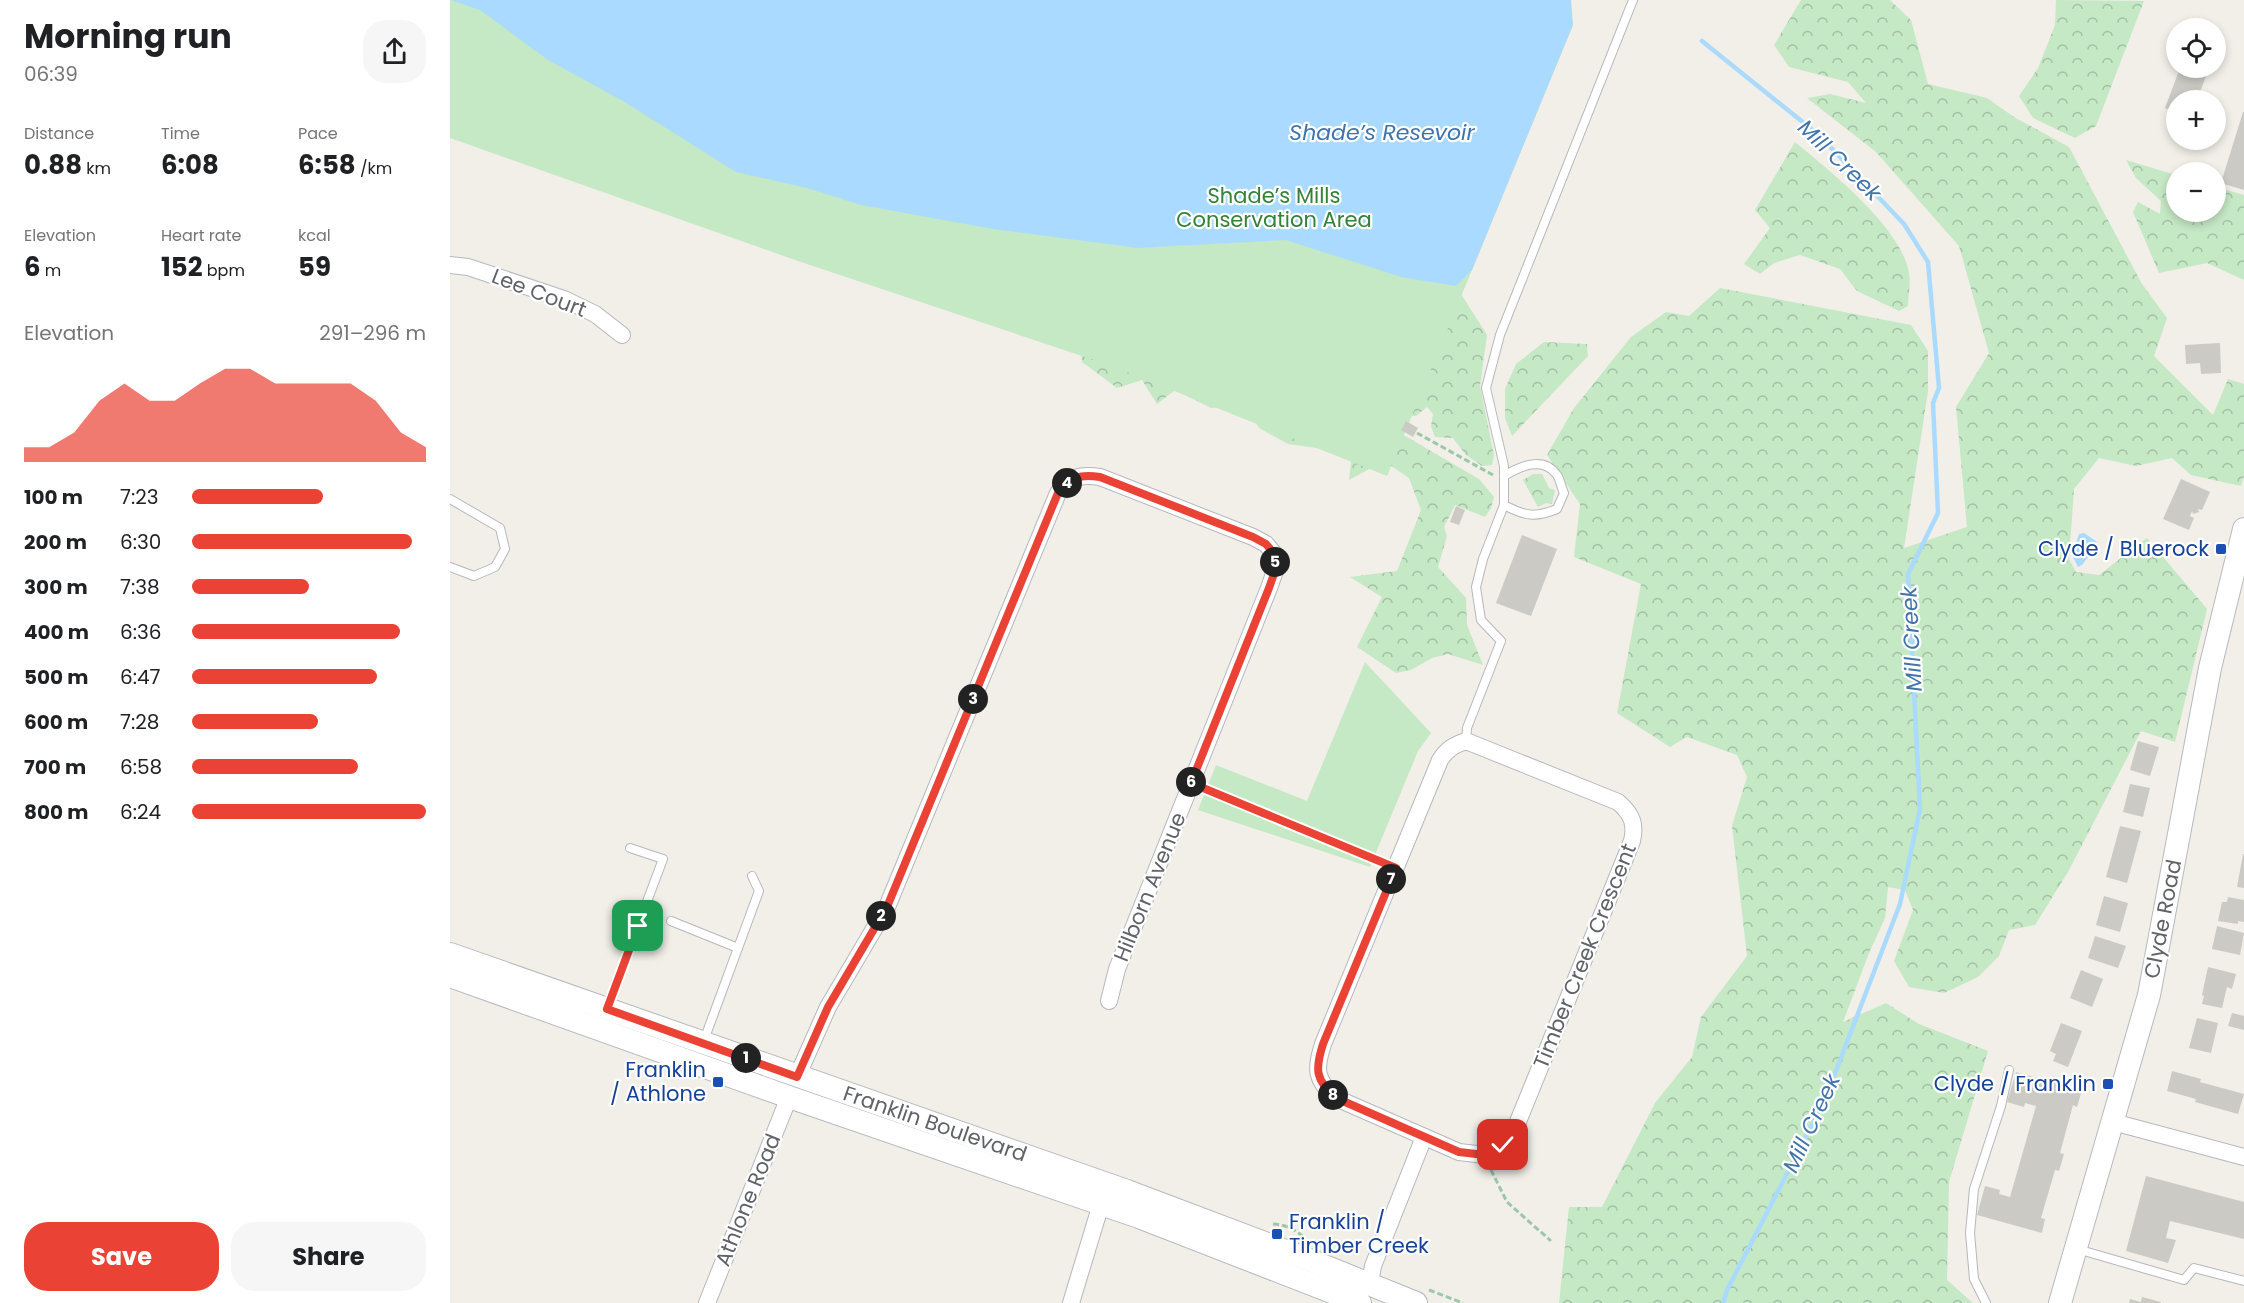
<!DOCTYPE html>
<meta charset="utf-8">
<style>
:root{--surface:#fff;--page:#f6f6f6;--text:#202124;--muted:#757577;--accent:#ea4335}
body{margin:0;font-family:Poppins,sans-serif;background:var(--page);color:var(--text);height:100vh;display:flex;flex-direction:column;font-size:22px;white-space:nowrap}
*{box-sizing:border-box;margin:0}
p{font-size:20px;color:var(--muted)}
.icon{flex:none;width:33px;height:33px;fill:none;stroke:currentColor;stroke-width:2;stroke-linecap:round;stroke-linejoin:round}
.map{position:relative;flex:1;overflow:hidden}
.side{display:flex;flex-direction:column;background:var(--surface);width:450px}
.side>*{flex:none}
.buttons{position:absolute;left:1716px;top:18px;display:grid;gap:12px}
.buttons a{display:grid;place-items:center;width:60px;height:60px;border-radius:50%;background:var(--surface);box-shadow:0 3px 9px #0003;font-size:30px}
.pin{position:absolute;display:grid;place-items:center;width:51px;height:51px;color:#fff;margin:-26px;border-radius:12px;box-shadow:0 3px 9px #0006}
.km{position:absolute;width:30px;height:30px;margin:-15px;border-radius:50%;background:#222;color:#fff;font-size:16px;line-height:30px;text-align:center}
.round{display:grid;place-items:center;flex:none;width:63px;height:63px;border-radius:24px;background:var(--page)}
.overview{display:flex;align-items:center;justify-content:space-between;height:102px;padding:0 24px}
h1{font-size:33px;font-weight:700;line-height:45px}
.figures{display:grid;grid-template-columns:repeat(3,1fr);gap:9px;height:102px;padding:6px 24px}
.figures div{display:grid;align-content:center}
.figures b{font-size:26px;font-weight:700}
.figures small{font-size:16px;font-weight:400}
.figures p{font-size:16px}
.chart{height:168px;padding:12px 24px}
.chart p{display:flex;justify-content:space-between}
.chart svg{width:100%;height:108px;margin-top:6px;fill:var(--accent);opacity:.7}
.action{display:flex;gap:12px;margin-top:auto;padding:12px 24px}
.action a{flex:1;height:69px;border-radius:24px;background:var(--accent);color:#fff;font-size:24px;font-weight:700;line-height:69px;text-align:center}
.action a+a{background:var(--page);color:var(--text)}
ul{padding:0 24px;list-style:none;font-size:20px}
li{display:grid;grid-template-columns:96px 72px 1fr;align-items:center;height:45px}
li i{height:15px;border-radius:8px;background:var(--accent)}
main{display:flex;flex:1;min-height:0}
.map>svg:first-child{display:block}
.forest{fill:url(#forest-crowns)}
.park{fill:#c5e8c5}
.water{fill:#aadaff}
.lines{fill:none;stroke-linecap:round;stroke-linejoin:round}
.stream{stroke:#aadaff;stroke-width:4.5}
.building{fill:#cccac5}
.service-casing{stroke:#b5b8bc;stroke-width:10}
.minor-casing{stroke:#b5b8bc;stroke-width:18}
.secondary-casing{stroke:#b6babf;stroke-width:24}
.path{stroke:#9cc7a9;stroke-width:3;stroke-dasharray:6 3;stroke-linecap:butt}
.service{stroke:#fff;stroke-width:8}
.minor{stroke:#fff;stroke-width:16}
.secondary{stroke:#fff;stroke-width:22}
.route-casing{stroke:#fff;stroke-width:12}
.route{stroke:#ea4335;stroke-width:8}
.transit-dot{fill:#1a4fb4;stroke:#fff;stroke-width:2}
.labels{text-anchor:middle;stroke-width:4.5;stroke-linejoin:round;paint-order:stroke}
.park-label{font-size:21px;fill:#348238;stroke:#fff}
.street-label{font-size:21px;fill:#5f6368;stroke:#fff}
.transit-label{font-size:21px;fill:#164399;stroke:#fff;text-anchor:end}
.water-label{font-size:22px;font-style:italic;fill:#4174aa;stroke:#fff}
</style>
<main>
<section class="side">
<div class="overview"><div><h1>Morning run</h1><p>06:39</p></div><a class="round"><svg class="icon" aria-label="share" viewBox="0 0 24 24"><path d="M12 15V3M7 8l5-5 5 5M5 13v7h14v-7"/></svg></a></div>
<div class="figures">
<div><p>Distance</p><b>0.88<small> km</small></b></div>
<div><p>Time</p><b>6:08</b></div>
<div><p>Pace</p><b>6:58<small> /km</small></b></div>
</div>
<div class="figures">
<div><p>Elevation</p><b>6<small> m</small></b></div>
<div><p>Heart rate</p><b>152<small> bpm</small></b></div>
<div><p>kcal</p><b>59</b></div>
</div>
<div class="chart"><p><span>Elevation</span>291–296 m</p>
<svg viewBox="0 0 160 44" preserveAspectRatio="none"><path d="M0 44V38L10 38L20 32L30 19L40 12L50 19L60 19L70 12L80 6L90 6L100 12L110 12L120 12L130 12L140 19L150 32L160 38V44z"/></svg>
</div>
<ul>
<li><b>100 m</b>7:23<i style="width:56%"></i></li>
<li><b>200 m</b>6:30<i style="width:94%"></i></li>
<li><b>300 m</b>7:38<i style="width:50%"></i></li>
<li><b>400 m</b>6:36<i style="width:89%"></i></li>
<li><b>500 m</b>6:47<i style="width:79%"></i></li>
<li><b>600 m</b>7:28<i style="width:54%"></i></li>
<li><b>700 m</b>6:58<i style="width:71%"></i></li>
<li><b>800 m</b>6:24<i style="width:100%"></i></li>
</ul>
<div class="action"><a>Save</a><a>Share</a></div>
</section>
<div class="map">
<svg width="1794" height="1303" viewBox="0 0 1794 1303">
<defs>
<pattern id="forest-crowns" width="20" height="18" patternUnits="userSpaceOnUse" patternTransform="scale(1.5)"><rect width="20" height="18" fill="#c5e8c5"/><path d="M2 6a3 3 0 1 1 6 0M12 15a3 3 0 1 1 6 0" fill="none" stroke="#a3c0a4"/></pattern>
</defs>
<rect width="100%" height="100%" fill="#f1efe8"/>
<!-- forest -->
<g class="forest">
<path d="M1351,0H1440L1461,20L1478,84L1537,98L1564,117L1619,147L1692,284L1717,318L1704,356L1763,415L1778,379L1794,384V476L1791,486L1741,475L1722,458L1686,466L1649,458L1624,489L1619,559L1626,572L1649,575L1697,538L1757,609L1725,742L1691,731L1618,872L1585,925L1559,930L1549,956L1528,977L1494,993L1459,987L1444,961L1463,910L1455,890L1438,887L1435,918L1419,953L1393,1022L1436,1003L1469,1024L1538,1051L1499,1182L1497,1280L1523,1303H1109L1119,1207H1152L1205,1103L1242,1057L1251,1017L1297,956L1282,826L1297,777L1287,755L1237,737L1220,747L1167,713L1191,584L1124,557L1130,504L1097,455L1124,408L1181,337L1216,312L1239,316L1270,288L1461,325L1478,351V391L1454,548L1517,527L1506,407L1539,353L1509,246L1426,152L1357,98L1380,94L1416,103L1398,82L1339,67L1324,45Z"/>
<path d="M1606,0L1694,1L1646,126L1625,138L1583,118L1569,96L1588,68L1605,25Z"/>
<path d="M1345,142C1380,171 1451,227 1459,273C1461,283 1458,296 1458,306L1449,311L1407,291L1390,269L1350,255L1324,263L1310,274L1294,264L1320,228L1305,210Z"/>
<path d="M1676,160L1726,175V212H1766V187L1794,195V280L1757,263L1709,273L1683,212L1688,202L1710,214L1711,201L1686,178Z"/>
<path d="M1006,286L1037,335L1030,386L1044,455L1042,465L1032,466L1016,455L1003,438L985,437L981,426L983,414L977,407L966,416L943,415L950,433L1029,479L1044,497L1041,508L1035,517L1005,505L994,527L997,536L988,567L1016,598L1017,625L1033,665L998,654L982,658L961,670L946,673L907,647L932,597L900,577L947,571L971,510L959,478L934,461L899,480L902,453L838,444L809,428L795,404L761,408L725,390L707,404L692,380L667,388L632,362L629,338Z"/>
<path d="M1094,342L1137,344L1138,356L1062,436L1055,418V389L1066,364Z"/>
<path d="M1083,474H1092L1099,488L1105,490L1102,504L1096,503L1088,507L1073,480Z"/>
</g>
<!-- park -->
<g class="park">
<path d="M0,0H1115L1123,25L937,476L662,366L348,261L0,138Z"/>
<path d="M915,662L981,733L968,751L920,867L748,810L766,765L857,801Z"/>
</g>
<!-- water -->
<g class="water">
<path d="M1,0H1121L1123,25L1022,270L1006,286L951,277L836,240L688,248L543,229L411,205L357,188L286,172L173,101L98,60L30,10Z"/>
<path d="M1634,533L1646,541L1649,549L1645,555L1638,557L1632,565L1628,567L1622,555L1629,534Z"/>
</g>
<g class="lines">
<!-- stream -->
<path class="stream" d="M1252,41L1370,136L1454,224L1478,262L1489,388L1483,403L1488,513L1458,574L1470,809L1450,904L1374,1102L1277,1290L1273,1303"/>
</g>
<!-- building -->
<g class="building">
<path d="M1730,68H1759L1747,100H1726V112L1715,108Z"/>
<path d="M1793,112H1794V190L1771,183Z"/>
<path d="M1770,343L1771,373L1751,374L1750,363L1736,364L1735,345Z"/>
<path d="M956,421L968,428L963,437L951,430Z"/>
<path d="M1731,479L1760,492L1752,510L1748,509L1749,512L1743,514L1742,511L1740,516L1744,518L1739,530L1713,519Z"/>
<path d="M1006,506L1015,510L1009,525L1000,522Z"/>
<path d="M1072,535L1107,549L1081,616L1046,603Z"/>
<path d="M1688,741L1709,747L1700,776L1680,770Z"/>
<path d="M1680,784L1700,788L1693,817L1673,812Z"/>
<path d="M1670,826L1691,831L1677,883L1656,877Z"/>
<path d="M1793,854H1794V888L1787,887Z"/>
<path d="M1654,896L1678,903L1670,932L1646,925Z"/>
<path d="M1778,897L1794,900V922L1788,921V924L1768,921L1772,902H1777Z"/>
<path d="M1767,926L1794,933L1790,955L1762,949Z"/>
<path d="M1645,936L1676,946L1668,968L1638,958Z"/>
<path d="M1758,967L1786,974L1782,989L1777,987L1772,1008L1752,1004L1754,996L1752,995Z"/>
<path d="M1631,970L1653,979L1642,1007L1620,998Z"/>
<path d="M1782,1013L1794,1016V1030L1778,1026Z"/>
<path d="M1747,1018L1768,1023L1761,1053L1739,1048Z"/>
<path d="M1611,1023L1632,1031L1618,1067L1603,1061L1606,1054L1600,1051Z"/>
<path d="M1722,1071L1751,1079L1750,1082L1794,1094L1788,1114L1745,1102L1746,1099L1717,1091Z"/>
<path d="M1566,1072L1632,1090L1627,1107L1623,1105L1610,1153L1614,1154L1609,1171L1605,1170L1591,1218L1595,1219L1592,1233L1527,1215L1535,1186L1550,1190L1549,1194L1560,1197L1586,1106L1575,1103L1574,1107L1557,1102Z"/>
<path d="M1696,1176L1794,1202V1239L1720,1221L1716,1238L1726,1240L1718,1263L1676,1251Z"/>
<path d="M1692,1297L1711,1302V1303H1679L1680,1299L1691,1302Z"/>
</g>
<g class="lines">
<!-- service casing -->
<g class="service-casing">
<g id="service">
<path d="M0,499L50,528L55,549L45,567L24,576L0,567"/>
<path d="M1054,505C1075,516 1085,518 1107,509L1114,493C1111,487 1110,479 1107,475C1093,455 1069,467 1054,476"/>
<path d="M1016,741L1017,728L1051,641L1031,620L1026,587L1033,559L1054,505V466L1036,388L1050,335L1183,0"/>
<path d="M221,921L288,948L253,1043"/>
<path d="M288,948L309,891L302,876"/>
<path d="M157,1008L213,859L180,848"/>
<path d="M1627,1249L1734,1280L1744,1268L1794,1281"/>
<path d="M1536,1303L1524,1279L1520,1233L1524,1189L1551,1106L1559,1070"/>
</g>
</g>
<!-- minor casing -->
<g class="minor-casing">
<g id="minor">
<path d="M0,265L18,267L114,299L145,314L172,335"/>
<path d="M1016,741L1168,802C1182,814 1186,824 1182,841L1063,1134L1043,1153L1035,1155L1009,1152L886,1098C865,1080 865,1069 873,1044L990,760C997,749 1004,745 1016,741Z"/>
<path d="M347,1077L378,1007L437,907L608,493C623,477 628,474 650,477L803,537L816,544L826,556L825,571L819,588L667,969L659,1001"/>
<path d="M1663,1122L1794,1157"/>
<path d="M920,1283L923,1266L974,1137"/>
<path d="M257,1303L339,1097"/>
<path d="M621,1303L651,1204"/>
</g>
</g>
<!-- secondary casing -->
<g class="secondary-casing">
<g id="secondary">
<path d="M0,954L677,1191L862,1261L966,1303"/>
<path d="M0,976L339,1097L689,1217L910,1303"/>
<path d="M1610,1303L1699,995L1760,668L1794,529"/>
</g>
</g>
<!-- path -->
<g class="path">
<path d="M967,433L1043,475"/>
<path d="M754,788L931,861"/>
<path d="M1041,1170L1057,1202L1101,1241"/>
<path d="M823,1224C836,1225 844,1229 854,1237"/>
<path d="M979,1290L1013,1303"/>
</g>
<!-- service -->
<use href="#service" class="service"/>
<!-- minor -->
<use href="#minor" class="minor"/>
<!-- secondary -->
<use href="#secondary" class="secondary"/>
</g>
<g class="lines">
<!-- route casing -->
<g class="route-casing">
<path id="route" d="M188,926L157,1009L347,1077L378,1007L437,907L608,493C623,477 628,474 650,477L803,537L816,544L826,556L825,571L819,588L741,783L946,868L873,1044C865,1069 865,1080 886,1098L1009,1152L1035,1155L1043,1153L1053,1145"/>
</g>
<!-- route -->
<use href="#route" class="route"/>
</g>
<!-- markers -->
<g class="transit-dot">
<rect x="1765" y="543" width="12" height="12" rx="3"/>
<rect x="262" y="1076" width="12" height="12" rx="3"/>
<rect x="1652" y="1078" width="12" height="12" rx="3"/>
<rect x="821" y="1228" width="12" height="12" rx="3"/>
</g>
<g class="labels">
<!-- park labels -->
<g class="park-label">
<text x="824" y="203">Shade’s Mills<tspan x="824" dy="24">Conservation Area</tspan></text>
</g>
<!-- street labels -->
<g class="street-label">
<text transform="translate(89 293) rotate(21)" y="7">Lee Court</text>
<text transform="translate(700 887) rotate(-68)" y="7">Hilborn Avenue</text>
<text transform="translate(1713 919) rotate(-79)" y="7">Clyde Road</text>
<text transform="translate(1135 956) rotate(-68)" y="7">Timber Creek Crescent</text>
<text transform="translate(485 1124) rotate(19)" y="7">Franklin Boulevard</text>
<text transform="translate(298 1200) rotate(-68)" y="7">Athlone Road</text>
</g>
<!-- transit labels -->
<g class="transit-label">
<text x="1759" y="556">Clyde / Bluerock</text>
<text x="256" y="1077">Franklin<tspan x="256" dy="24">/ Athlone</tspan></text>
<text x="1646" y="1091">Clyde / Franklin</text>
<text x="839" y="1229" text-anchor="start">Franklin /<tspan x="839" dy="24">Timber Creek</tspan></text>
</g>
<!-- water labels -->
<g class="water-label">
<text x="932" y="140">Shade’s Resevoir</text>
<text transform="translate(1390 160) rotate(44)" y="8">Mill Creek</text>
<text transform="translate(1461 639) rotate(-93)" y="8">Mill Creek</text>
<text transform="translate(1361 1123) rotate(-65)" y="8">Mill Creek</text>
</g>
</g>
</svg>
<div class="buttons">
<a><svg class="icon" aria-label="locate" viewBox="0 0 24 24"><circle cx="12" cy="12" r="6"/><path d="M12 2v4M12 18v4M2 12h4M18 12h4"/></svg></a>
<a>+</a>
<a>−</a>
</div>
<div class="pin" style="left:188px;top:926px;background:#1e9e55"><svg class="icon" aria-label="arrive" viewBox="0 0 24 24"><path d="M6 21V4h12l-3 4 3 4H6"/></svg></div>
<div class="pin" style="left:1053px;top:1145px;background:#d93025"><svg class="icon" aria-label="check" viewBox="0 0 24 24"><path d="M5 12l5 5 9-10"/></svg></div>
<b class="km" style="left:296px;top:1058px">1</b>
<b class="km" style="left:431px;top:916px">2</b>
<b class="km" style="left:523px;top:699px">3</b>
<b class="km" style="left:617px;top:483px">4</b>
<b class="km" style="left:825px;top:562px">5</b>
<b class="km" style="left:741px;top:782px">6</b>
<b class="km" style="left:941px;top:879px">7</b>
<b class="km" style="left:883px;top:1095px">8</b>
</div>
</main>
